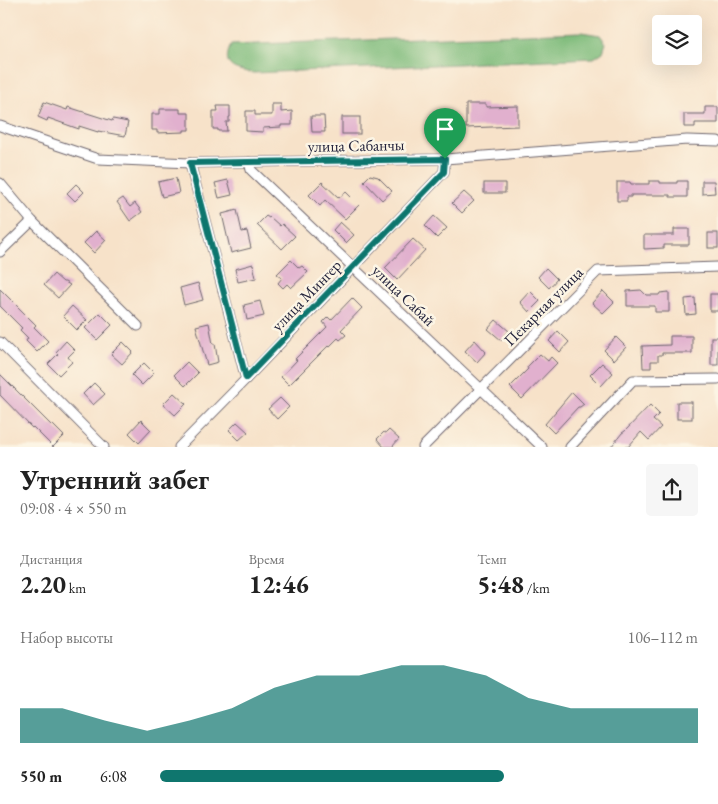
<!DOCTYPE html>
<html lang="ru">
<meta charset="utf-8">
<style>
:root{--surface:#fff;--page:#f6f6f6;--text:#222;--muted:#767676;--accent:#0f766e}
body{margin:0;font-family:"EB Garamond",serif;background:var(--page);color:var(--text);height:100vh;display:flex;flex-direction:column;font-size:19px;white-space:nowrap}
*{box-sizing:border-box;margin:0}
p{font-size:16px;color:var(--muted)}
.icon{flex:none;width:28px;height:28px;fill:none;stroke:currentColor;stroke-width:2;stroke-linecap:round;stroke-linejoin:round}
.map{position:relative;height:447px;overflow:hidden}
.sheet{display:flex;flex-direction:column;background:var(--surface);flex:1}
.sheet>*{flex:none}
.controls{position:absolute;left:652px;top:15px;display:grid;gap:10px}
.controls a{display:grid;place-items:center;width:50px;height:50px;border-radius:5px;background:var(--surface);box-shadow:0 5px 20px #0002;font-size:25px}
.pin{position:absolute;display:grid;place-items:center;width:42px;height:42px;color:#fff;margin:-51px -21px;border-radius:50% 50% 50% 0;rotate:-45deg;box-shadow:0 0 5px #0007}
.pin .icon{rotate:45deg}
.round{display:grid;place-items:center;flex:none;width:52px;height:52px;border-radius:5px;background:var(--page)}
.overview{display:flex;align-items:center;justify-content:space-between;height:85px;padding:0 20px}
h1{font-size:28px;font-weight:700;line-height:38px}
.stats{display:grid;grid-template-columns:repeat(3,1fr);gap:8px;height:85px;padding:5px 20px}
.stats div{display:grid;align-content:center}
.stats b{font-size:25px;font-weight:700}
.stats small{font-size:14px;font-weight:400}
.stats p{font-size:14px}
.chart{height:140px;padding:10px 20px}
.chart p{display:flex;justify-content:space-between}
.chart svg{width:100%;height:90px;margin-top:5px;fill:var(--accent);opacity:.7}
ul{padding:0 20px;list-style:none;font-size:16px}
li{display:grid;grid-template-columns:80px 60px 1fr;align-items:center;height:38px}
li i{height:12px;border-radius:6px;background:var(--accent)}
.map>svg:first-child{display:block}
.forest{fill:#7ebb7a;stroke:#506e5a}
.building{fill:#e1b0ce}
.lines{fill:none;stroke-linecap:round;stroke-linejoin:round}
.minor-casing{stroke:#6d656d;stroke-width:11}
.minor{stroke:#fff;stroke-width:9}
.route-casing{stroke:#fff;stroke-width:10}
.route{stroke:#0f766e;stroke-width:6}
.labels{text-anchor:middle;stroke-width:5;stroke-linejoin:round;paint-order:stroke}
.street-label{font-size:16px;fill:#22223b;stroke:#fcf5e5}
</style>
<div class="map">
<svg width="718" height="447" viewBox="0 0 718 447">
<rect width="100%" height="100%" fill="#fcf5e5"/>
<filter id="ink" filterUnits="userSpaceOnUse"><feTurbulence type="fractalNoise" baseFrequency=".02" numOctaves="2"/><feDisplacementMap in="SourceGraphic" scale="10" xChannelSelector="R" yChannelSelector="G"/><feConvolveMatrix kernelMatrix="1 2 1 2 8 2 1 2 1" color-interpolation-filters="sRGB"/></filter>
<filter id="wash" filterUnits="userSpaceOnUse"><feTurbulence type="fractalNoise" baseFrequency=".0096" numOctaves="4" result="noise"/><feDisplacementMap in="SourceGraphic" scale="20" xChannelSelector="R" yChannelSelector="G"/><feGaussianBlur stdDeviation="1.12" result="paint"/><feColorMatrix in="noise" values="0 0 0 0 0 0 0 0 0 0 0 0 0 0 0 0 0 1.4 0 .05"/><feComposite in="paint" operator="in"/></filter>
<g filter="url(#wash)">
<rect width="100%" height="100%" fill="#f7e2c9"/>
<!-- forest -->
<path class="forest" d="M581,32L600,35L606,43L603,52L594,58L254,73C236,70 220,68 231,45Z"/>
<g id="blocks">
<!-- building -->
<g class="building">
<path d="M44,102L67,110L68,107L112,121L113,119L128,122L125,136L98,131V132L79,126V129L48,118L47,121L38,117Z"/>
<path d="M272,104H281V112L292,111V125H281V127L263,128V132L246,131V111H255V115H272Z"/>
<path d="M466,104H486V107L518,106V126L466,128Z"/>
<path d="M217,106H230V117H229V122H226L227,131H218V129H213V111H218Z"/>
<path d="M705,107H718V123H695V127H684V114H705Z"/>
<path d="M160,109H180V113H189V130H184V132L157,133V130H152V114H160Z"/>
<path d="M311,116H324L325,132H312Z"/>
<rect x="342" y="117" width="18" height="17"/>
<path d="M370,175L378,177L392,191L382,200L364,181Z"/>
<path d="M176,178L179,193L162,197L158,182Z"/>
<path d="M228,180L232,195L219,198L215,183Z"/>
<path d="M649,181H660V183H677V181H687V197H670V195H631V197H627V201H617V182H630L631,184H649Z"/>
<path d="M702,181H714L715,193L702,194Z"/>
<path d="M322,182L339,198L346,192L359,205L345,219L325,200L320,206L309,195Z"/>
<rect x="484" y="183" width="21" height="10"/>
<path d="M76,184L84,192L75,201L67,193Z"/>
<path d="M464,192L474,201L462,213L452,203Z"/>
<path d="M123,198L130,207L135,203L142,212L130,221L117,202Z"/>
<path d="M237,210L242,232L247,231L251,248L231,253L222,214Z"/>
<path d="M266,216L269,218L270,217L280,226L282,224L295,236L282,249L257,225Z"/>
<path d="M434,216L447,228L437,238L425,226Z"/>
<path d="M340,222L354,235L346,243L333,230Z"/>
<path d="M674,229H689V245H664V248L644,249V235H674Z"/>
<path d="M96,231L106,240L94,253L84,243Z"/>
<rect x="708" y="233" width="10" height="15"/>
<path d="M413,239L425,250L397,280L385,268Z"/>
<path d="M291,260L299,268L302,266L308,272L291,288L287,284L283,288L278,283L282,278L277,274Z"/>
<path d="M253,264L256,278L238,282L235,269Z"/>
<path d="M546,268L557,279L549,288L538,277Z"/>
<path d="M54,274L63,282H65L70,285L58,298L44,285Z"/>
<path d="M198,283L203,300L184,305L180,288Z"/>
<path d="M0,289L36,325L34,327L48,341L37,352L26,341L28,338L20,330L22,328L0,306Z"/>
<path d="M641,290L646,295H659L660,293L669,292V312H655V306H627V291Z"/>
<path d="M530,291L540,301L529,312L520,302Z"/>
<path d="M603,291L614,302L603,313L592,303Z"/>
<rect x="710" y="294" width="8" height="17"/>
<path d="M352,298L362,308L341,330L346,335L340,340L338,338L329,347L328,346L289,385L281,377L297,360L295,359L327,327L323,322L328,317L331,320Z"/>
<path d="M695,298L696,314L686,315L685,299Z"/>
<path d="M260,301L264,316L247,320L244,305Z"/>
<path d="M72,306L87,320L77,330L63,316Z"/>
<path d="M100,313L112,325L97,340L85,328Z"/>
<path d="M496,320L509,331L501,340L488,329Z"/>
<path d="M209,323L213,344H215L218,362L207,365L196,326Z"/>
<path d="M558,331L569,342L560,352L549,341Z"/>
<path d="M670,336H692V353H662V355H658V361H651V368H643L642,346L670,345Z"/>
<path d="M616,337L626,347L614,360L604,350Z"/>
<rect x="711" y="337" width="7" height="28"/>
<path d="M475,340L486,352L477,362L465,351Z"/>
<path d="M66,341L75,350L68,357L72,362L59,375L48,364L58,354L56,352Z"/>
<path d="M123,342L133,352L122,364L111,354Z"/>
<path d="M540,354L548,361L551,357L557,363L522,399L510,387L528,369L527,367Z"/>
<path d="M187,362L198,373L185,386L174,375Z"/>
<path d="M144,363L154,373L142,385L132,375Z"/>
<path d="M602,363L613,373L601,386L590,375Z"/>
<path d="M0,374L52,426L53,425L64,436L53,447L33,427L32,428L0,395Z"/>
<path d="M94,383L105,394L93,405L83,394Z"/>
<path d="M572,392L584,404L580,407H578L554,433L545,424Z"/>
<path d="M174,393L186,404L175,415L163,404Z"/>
<path d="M280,398L289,407L277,419L268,409Z"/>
<rect x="677" y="402" width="15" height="17"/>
<path d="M650,405L659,414L653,420L661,427L649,440L641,432L628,447H611L622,433L625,431Z"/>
<path d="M141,420L151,430L139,443L129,433Z"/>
<path d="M237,422L248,432L239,440L229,430Z"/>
<path d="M389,430L399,439L392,447H384L377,439L384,432L386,433Z"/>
</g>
</g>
</g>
<g filter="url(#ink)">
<use href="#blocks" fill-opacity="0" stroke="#6d656d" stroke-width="1"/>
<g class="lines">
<!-- minor casing -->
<g class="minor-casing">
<g id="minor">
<path d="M0,126L98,159L190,163L445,159L687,140L718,141"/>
<path d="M249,162L251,170L542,447"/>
<path d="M190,163L246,379"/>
<path d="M0,183L32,221L138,326"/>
<path d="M0,252L32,221"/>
<path d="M0,342L104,447"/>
<path d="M179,447L246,379L444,172L445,159"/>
<path d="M423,447L481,389L598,271L718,267"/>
<path d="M570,447L633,380L718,379"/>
</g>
</g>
<!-- minor -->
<use href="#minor" class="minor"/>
</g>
</g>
<g class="lines" filter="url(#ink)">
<!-- route casing -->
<g class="route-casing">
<path id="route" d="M445,159L444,172L246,378L190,163Z"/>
</g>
<!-- route -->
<use href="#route" class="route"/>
</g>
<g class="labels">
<!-- street labels -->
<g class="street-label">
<text transform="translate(356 145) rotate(-1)" y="6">улица Сабанчы</text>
<text transform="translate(306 295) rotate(-46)" y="6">улица Мингер</text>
<text transform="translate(404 295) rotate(44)" y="6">улица Сабай</text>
<text transform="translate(543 306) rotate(-45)" y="6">Пекарная улица</text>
</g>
</g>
</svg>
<div class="controls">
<a><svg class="icon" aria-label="layers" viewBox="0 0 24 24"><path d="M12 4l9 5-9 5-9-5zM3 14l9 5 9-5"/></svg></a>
</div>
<div class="pin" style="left:445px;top:159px;background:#1e9e55"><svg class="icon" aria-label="arrive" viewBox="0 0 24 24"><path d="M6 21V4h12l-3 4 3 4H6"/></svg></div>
</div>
<section class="sheet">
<div class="overview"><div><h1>Утренний забег</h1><p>09:08 · 4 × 550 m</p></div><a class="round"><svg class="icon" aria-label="share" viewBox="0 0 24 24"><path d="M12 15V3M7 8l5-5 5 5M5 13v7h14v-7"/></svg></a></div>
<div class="stats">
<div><p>Дистанция</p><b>2.20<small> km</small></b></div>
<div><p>Время</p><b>12:46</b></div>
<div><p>Темп</p><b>5:48<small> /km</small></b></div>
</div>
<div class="chart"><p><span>Набор высоты</span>106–112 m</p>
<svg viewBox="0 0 160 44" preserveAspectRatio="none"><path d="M0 44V27L10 27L20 33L30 38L40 33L50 27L60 17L70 11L80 11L90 6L100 6L110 11L120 22L130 27L140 27L150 27L160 27V44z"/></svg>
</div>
<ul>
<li><b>550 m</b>6:08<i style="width:64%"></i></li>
</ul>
</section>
